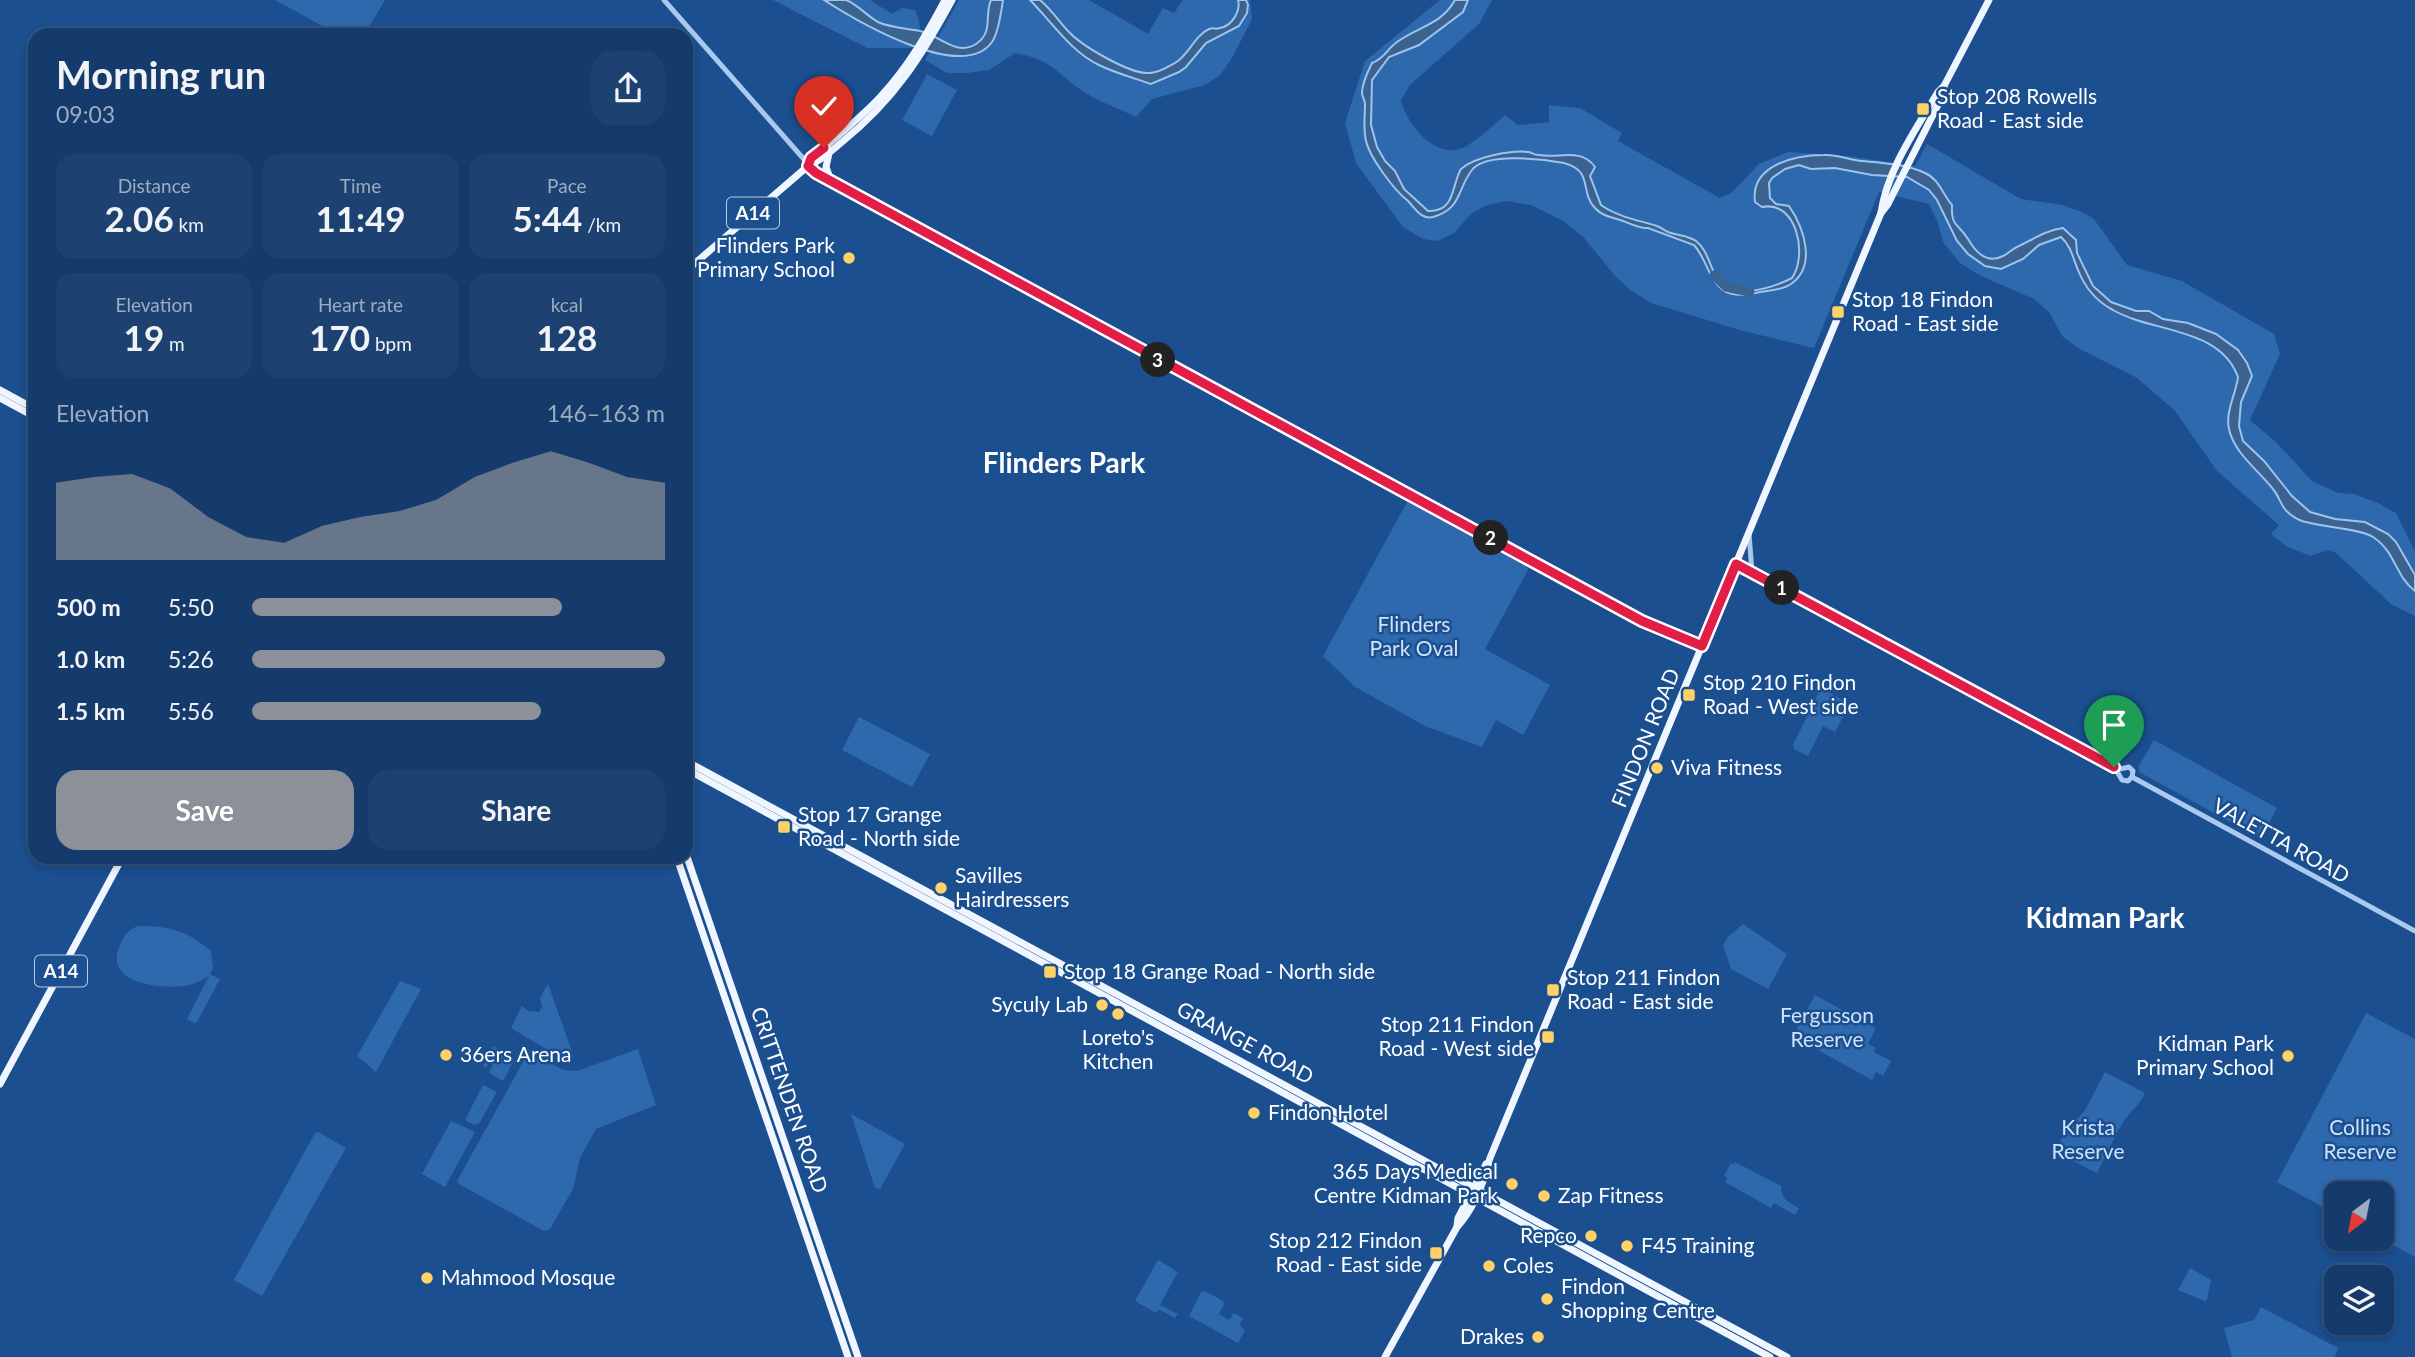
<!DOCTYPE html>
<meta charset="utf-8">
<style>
:root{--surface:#143b6b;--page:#1d4271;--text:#f1f3f6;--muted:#9dadc1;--line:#33557e;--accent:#8c9099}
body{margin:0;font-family:Lato,sans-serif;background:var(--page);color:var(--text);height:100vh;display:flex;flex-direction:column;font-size:26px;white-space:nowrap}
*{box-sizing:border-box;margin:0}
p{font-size:23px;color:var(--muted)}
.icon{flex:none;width:38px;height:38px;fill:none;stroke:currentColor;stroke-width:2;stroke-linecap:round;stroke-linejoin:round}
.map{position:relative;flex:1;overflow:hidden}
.sheet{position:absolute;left:28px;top:28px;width:665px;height:836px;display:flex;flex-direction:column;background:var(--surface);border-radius:21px;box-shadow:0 4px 10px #0003,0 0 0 2px var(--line)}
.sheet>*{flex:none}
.needle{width:46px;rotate:212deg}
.controls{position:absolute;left:2324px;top:1181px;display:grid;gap:14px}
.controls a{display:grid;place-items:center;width:70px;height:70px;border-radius:14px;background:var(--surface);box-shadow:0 4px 10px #0003,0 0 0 2px var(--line);font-size:35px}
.pin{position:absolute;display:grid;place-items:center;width:60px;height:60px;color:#fff;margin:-72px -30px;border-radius:50% 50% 50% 0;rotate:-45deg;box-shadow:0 0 7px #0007}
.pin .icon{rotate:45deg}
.km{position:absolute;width:35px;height:35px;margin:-18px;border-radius:50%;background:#222;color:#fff;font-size:19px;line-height:35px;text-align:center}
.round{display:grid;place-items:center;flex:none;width:74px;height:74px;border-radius:21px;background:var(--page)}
.summary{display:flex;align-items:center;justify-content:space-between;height:119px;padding:0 28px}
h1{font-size:38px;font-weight:700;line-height:52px}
.figures{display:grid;grid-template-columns:repeat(3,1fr);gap:10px;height:119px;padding:7px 28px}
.figures div{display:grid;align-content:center;border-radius:18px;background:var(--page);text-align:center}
.figures b{font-size:35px;font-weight:700}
.figures small{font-size:19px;font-weight:400}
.figures p{font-size:19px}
.chart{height:196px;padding:14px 28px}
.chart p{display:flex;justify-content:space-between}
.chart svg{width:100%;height:126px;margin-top:7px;fill:var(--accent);opacity:.7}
.action{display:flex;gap:14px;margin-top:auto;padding:14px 28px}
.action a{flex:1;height:80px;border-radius:21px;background:var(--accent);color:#fff;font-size:28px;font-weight:700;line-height:80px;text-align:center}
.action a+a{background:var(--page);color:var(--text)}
ul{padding:0 28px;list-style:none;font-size:23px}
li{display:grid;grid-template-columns:112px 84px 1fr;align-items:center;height:52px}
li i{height:18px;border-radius:9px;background:var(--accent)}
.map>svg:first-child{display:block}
.green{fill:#2e69ad}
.water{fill:#3c6290;stroke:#9cc4f0;stroke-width:2}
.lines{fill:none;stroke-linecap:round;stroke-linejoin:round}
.river{stroke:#3c6290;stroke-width:9}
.minor{stroke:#a9c9ee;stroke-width:5}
.major{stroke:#f0f6ff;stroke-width:7}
.route-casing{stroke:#fff;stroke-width:14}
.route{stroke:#e11d48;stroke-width:9}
.poi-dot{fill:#ffd166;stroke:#1b4f8f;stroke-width:2.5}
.labels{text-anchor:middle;stroke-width:5;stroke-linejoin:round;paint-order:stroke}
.shield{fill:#1b4f8f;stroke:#bbcadd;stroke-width:2}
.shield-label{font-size:19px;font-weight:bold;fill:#fff}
.poi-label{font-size:21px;fill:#fff;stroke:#1b4f8f;text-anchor:start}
.park-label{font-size:21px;fill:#cfe3fa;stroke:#1b4f8f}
.street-label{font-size:21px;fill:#fff;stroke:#1b4f8f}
.district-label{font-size:28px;font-weight:bold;fill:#fff;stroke:#1b4f8f}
</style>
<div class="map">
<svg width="2415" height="1357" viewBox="0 0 2415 1357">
<rect width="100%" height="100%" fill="#1b4f8f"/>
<!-- green -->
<g class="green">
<path d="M275,0H385L364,35H339Z"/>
<path d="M773,0H870L892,14L902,8L915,10C922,25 922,35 911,48H867Z"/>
<path d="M959,0H1089L1148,34L1163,8L1174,13L1183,0H1250L1252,19L1232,58L1220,75L1205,85L1152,99L1136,117C1118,108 1097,101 1081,90C1053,70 1052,60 1015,53L989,70L967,73H947L925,60Z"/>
<path d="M1440,0H1492L1479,24L1410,85L1401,100C1406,123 1433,157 1460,149C1473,145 1494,124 1505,115L1518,125L1549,122V105L1580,108L1622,133L1618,141L1720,198L1731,193L1759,164L1788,152L1848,156L1915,166L1927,144L2021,199L2062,205L2082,212L2094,219L2127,265L2182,281L2274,334L2280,354L2250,420L2277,443L2312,481L2338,493L2354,494L2378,503L2396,513L2415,552V616L2391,604L2336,553L2328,550L2310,556L2286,546L2271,534L2279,525L2217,471L2175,411L2137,378L2080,349L2063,337L2049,312L2034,299L1979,275L1960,263L1943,242L1938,223L1929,204L1879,192L1814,348L1743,331L1651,303L1630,290L1616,277L1584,238L1563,221L1531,205L1507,201L1487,205L1472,213L1454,233L1438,241L1423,239L1403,227L1356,163L1345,123L1365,61Z"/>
<path d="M927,74L957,90L932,136L902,120Z"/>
<path d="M1407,502L1526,565L1528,570L1485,649L1550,685L1523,735L1496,720L1482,747L1425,726L1354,686L1323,656Z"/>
<path d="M1821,688L1850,704L1835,732L1823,726L1808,756L1794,749L1793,745Z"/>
<path d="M859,717L930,754L912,787L842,750Z"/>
<path d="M2154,740L2277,808L2261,839L2139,772V766Z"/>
<path d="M1743,924L1787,954L1768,989L1731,969L1723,945L1728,937Z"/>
<path d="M138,926C170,926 186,930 211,951L213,968L210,974L220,979L197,1022L194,1023L187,1019L209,976C204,979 196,983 189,985C164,990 102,985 120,945C124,935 128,930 138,926Z"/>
<path d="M400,981L421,989L376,1072L357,1056Z"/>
<path d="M548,984L574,1057L563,1059L511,1028L522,1006L528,1011L539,1012L542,1007L540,998Z"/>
<path d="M1815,995L1876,1028L1868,1044L1876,1048L1874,1052L1891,1061L1883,1076L1876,1072L1872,1080L1793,1036Z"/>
<path d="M2366,1013L2415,1039V1257L2382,1239V1194H2336V1214L2277,1182Z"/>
<path d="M493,1046L515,1059L503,1081L489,1073L493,1064L489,1062L486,1068L483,1066Z"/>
<path d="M638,1049L656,1105L596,1129L580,1158L573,1189L550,1229L544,1231L459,1184L457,1181L528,1053L531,1052L563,1070L577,1071Z"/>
<path d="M2105,1072L2145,1093C2140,1105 2131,1110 2124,1121C2114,1137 2106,1155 2097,1173L2053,1151L2074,1121L2084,1112Z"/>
<path d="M483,1085L497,1092L480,1122L474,1125L465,1120Z"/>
<path d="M851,1114L905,1144L880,1189L875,1188Z"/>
<path d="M451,1121L475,1132L445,1187L422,1174Z"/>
<path d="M318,1132L346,1148L262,1296L234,1280L315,1133Z"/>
<path d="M1735,1162L1781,1186C1781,1200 1789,1202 1799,1208L1795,1215L1774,1203L1771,1208L1725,1182L1727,1178L1724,1176L1731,1163L1734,1164Z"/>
<path d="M1158,1260L1178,1272L1160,1305L1178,1314L1175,1318L1158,1309L1156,1313L1135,1301Z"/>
<path d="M2190,1268L2211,1280L2207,1300L2205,1301L2178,1290Z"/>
<path d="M1205,1291L1223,1301L1224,1304L1219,1314L1229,1320L1234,1313L1243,1318L1239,1325L1245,1330L1238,1343L1189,1316L1201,1292Z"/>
<path d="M2261,1307L2338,1348L2335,1357H2232L2224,1328L2254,1320Z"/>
</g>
<!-- water -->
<g class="water">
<path d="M824,0C830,0 840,0 846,0C857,4 867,16 878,22C891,28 906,28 920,31C938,34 956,57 976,44C994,32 984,15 991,0H1003C1001,12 999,32 992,42C962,84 855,20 824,0Z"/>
<path d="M1030,0H1040C1052,10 1059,22 1069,32C1082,46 1131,75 1150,73C1158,73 1168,67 1175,63C1189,55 1194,36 1209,29C1216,27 1213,30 1220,28C1232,26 1241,11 1238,0H1246L1248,5L1247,13L1239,26L1206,43L1186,67L1179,72L1151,84C1134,78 1115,73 1099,65C1071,52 1051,21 1030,0Z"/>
<path d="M1455,0H1468L1463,12L1419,45L1389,57L1372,80L1371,125L1377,147L1385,161L1395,171L1404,189L1428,211C1456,212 1451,186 1461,169C1474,157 1511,150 1529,152C1532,153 1535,155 1539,155C1558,159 1581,147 1595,167L1590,176L1601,205C1618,217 1638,220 1657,226C1662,228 1666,232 1671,233C1680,236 1687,235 1696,241C1712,253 1710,281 1729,289C1746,296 1777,286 1792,278C1808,255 1797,200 1762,207L1755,202C1750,165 1795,155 1824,155C1837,154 1849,160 1862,161C1883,163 1906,164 1925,173C1939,179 1943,195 1952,205C1951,227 1958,223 1968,239C1975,251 1986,265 2003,256C2008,254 2012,249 2017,247C2032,240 2046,230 2063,228L2076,240L2077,253L2093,286L2111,302L2136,311H2149L2163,319L2188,323L2216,334L2238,350L2247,363L2252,376L2241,402L2239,426L2243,441L2264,461L2292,496L2310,512L2335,519L2365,522L2388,534L2396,542L2415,575V591C2395,576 2396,552 2373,537C2362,529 2323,527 2306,522C2299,521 2288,514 2284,508C2280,502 2278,495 2273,489C2259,471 2234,453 2229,429C2225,412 2236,394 2238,377C2220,327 2153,333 2113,310C2096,301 2085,288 2078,270C2073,258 2071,246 2061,237L2039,245L2023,259L2001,269L1985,266L1968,254L1957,241L1937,200L1929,190L1907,177L1872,175L1835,168L1811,169L1799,165L1785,169L1772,178L1769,183L1770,198L1776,204L1789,206C1804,228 1817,266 1791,284C1783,290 1770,290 1760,292C1750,295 1732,297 1723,290C1708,278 1706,258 1694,245L1648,228C1640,229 1631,224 1623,221C1613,217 1603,217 1595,208C1579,191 1594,171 1564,163C1544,159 1485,152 1472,170C1457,189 1462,209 1433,217C1421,220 1415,208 1408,201C1394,190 1370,158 1366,141C1363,128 1365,116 1365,104C1365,100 1362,97 1362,93C1362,85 1368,71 1372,63C1384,59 1387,49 1397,42C1419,26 1441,25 1455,0Z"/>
</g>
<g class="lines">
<!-- river -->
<path class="river" d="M1714,275L1726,287L1750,292"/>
<!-- minor -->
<g class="minor">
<path d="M664,0L816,173L1642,621L1702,646"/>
<path d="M1749,534L1752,572"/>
<path d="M1736,564L2106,764L2118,773L2122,780L2128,781L2132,777L2133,771L2129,767L2120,769"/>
<path d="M2132,777L2415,931"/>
</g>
<!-- major -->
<g class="major">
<path d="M829,153L826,167L831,181"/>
<path d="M808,166L811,158C835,138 860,119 881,96C908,67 927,34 945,0"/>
<path d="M1881,213L1888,204L1943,95L1944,87"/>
<path d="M686,271L808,166C821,161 832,150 843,141C894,100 921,57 952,0"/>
<path d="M0,390L35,409"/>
<path d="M0,398L35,417"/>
<path d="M686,761L1787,1357"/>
<path d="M686,769L1770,1357"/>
<path d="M686,854L858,1357"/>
<path d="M677,858L848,1357"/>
<path d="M0,1084L122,858"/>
<path d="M1457,1226L1458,1218L1486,1164"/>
<path d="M1385,1357L1457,1227C1474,1209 1484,1182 1490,1158L1881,213C1887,170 1916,129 1938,92L1944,86L1989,0"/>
</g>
</g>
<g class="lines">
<!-- route casing -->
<g class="route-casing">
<path id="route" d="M824,148L811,158L808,166L816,173L1642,621L1702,646L1736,564L2114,767"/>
</g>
<!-- route -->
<use href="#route" class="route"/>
</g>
<!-- markers -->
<g class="poi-dot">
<rect x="1916" y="102" width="14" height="14" rx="3.5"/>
<circle cx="849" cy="258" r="7"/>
<rect x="1831" y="305" width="14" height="14" rx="3.5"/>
<rect x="1682" y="688" width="14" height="14" rx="3.5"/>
<circle cx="1657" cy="768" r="7"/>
<rect x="777" y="820" width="14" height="14" rx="3.5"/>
<circle cx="941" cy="888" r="7"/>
<rect x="1043" y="965" width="14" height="14" rx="3.5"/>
<rect x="1546" y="983" width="14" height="14" rx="3.5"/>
<circle cx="1102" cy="1005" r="7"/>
<circle cx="1118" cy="1014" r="7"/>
<rect x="1541" y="1030" width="14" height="14" rx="3.5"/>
<circle cx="446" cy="1055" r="7"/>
<circle cx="2288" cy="1056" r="7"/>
<circle cx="1254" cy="1113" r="7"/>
<circle cx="1512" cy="1184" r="7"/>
<circle cx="1544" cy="1196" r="7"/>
<circle cx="1591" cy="1236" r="7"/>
<circle cx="1627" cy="1246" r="7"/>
<rect x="1429" y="1246" width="14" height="14" rx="3.5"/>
<circle cx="1489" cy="1266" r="7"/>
<circle cx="427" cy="1278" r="7"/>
<circle cx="1547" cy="1299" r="7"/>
<circle cx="1538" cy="1337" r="7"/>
</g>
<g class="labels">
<!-- shield labels -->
<g class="shield">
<rect x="727" y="197.5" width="52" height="31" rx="5"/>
<rect x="35" y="955.5" width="52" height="31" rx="5"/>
</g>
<g class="shield-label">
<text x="753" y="220">A14</text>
<text x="61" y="978">A14</text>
</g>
<!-- poi labels -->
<g class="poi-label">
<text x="1937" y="104">Stop 208 Rowells<tspan x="1937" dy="24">Road - East side</tspan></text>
<text x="835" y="253" text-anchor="end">Flinders Park<tspan x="835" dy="24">Primary School</tspan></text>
<text x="1852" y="307">Stop 18 Findon<tspan x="1852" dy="24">Road - East side</tspan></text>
<text x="1703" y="690">Stop 210 Findon<tspan x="1703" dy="24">Road - West side</tspan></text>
<text x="1671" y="775">Viva Fitness</text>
<text x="798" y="822">Stop 17 Grange<tspan x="798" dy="24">Road - North side</tspan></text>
<text x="955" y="883">Savilles<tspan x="955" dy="24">Hairdressers</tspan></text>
<text x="1064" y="979">Stop 18 Grange Road - North side</text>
<text x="1567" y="985">Stop 211 Findon<tspan x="1567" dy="24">Road - East side</tspan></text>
<text x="1088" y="1012" text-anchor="end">Syculy Lab</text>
<text x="1534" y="1032" text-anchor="end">Stop 211 Findon<tspan x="1534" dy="24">Road - West side</tspan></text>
<text x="1118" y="1045" text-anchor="middle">Loreto's<tspan x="1118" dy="24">Kitchen</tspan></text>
<text x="2274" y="1051" text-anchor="end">Kidman Park<tspan x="2274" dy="24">Primary School</tspan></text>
<text x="460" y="1062">36ers Arena</text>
<text x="1268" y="1120">Findon Hotel</text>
<text x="1498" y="1179" text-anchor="end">365 Days Medical<tspan x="1498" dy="24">Centre Kidman Park</tspan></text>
<text x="1558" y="1203">Zap Fitness</text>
<text x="1577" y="1243" text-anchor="end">Repco</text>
<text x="1422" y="1248" text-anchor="end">Stop 212 Findon<tspan x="1422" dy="24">Road - East side</tspan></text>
<text x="1641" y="1253">F45 Training</text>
<text x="1503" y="1273">Coles</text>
<text x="441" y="1285">Mahmood Mosque</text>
<text x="1561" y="1294">Findon<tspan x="1561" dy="24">Shopping Centre</tspan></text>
<text x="1524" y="1344" text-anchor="end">Drakes</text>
</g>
<!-- park labels -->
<g class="park-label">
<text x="1414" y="632">Flinders<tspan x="1414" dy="24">Park Oval</tspan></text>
<text x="1827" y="1023">Fergusson<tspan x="1827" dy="24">Reserve</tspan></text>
<text x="2088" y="1135">Krista<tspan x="2088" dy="24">Reserve</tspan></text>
<text x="2360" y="1135">Collins<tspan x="2360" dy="24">Reserve</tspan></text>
</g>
<!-- street labels -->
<g class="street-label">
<text transform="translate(1646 738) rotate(-68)" y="7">FINDON ROAD</text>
<text transform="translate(2281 841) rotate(29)" y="7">VALETTA ROAD</text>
<text transform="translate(1245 1043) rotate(28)" y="7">GRANGE ROAD</text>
<text transform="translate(789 1100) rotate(71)" y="7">CRITTENDEN ROAD</text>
</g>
<!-- district labels -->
<g class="district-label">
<text x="1064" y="473">Flinders Park</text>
<text x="2105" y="928">Kidman Park</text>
</g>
</g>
</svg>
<div class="controls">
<a><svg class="needle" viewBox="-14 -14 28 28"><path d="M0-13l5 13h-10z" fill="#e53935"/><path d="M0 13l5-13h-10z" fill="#9dadc1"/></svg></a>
<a><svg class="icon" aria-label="layers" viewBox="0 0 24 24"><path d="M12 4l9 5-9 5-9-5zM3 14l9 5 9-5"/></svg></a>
</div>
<div class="pin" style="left:2114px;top:767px;background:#1e9e55"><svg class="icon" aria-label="arrive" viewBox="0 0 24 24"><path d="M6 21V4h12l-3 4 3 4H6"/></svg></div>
<div class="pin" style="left:824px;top:148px;background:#d93025"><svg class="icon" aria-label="check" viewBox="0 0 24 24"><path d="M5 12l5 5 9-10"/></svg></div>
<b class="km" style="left:1782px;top:588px">1</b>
<b class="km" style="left:1491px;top:538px">2</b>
<b class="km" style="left:1158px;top:360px">3</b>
<section class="sheet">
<div class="summary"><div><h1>Morning run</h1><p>09:03</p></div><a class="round"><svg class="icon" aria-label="share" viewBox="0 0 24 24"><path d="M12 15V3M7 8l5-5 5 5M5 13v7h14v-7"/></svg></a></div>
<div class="figures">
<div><p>Distance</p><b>2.06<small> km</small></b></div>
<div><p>Time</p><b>11:49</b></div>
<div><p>Pace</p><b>5:44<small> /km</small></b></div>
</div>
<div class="figures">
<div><p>Elevation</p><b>19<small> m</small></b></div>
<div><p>Heart rate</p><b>170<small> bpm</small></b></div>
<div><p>kcal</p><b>128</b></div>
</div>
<div class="chart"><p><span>Elevation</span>146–163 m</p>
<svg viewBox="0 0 160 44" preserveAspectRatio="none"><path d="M0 44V17L10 15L20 14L30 19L40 29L50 36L60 38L70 32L80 29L90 27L100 23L110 15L120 10L130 6L140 10L150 15L160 17V44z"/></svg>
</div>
<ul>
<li><b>500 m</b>5:50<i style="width:75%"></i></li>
<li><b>1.0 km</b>5:26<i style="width:100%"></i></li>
<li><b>1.5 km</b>5:56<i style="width:70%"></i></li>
</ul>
<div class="action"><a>Save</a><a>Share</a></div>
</section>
</div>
